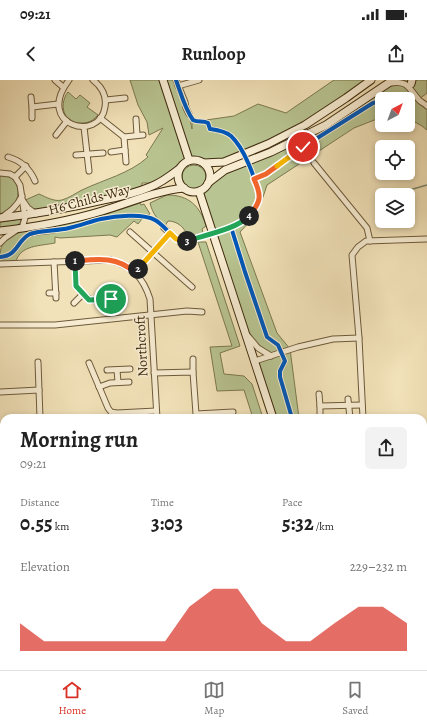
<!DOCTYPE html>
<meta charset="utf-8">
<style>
:root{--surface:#fff;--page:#f2f2f2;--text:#222;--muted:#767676;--line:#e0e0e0;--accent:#d93025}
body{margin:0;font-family:Alegreya,serif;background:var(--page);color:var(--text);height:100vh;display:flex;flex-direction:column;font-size:15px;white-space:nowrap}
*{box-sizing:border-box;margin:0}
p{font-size:13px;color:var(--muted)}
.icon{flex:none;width:22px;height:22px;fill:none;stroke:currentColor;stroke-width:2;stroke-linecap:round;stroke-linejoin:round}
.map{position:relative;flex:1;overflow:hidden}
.panel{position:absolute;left:0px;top:334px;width:427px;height:256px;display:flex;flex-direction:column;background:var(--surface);border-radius:12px 12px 0 0;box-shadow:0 2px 6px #0003}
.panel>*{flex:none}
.needle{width:26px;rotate:41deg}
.controls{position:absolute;left:375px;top:12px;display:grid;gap:8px}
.controls a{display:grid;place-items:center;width:40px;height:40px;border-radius:6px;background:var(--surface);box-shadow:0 2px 6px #0003;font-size:20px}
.pin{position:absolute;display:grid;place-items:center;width:34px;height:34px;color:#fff;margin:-17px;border:2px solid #fff;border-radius:50%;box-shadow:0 1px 4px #0007}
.km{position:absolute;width:20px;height:20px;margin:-10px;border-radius:50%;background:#222;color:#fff;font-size:11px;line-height:20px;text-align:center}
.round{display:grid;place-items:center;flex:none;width:42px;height:42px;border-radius:6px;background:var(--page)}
.head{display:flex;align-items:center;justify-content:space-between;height:68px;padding:0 20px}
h1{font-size:22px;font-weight:600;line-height:30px}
.figures{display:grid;grid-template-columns:repeat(3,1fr);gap:6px;height:68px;padding:4px 20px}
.figures div{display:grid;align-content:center}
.figures b{font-size:20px;font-weight:600}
.figures small{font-size:11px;font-weight:400}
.figures p{font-size:11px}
.chart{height:112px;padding:8px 20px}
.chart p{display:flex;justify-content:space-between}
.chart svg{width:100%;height:72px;margin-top:4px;fill:var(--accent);opacity:.7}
.status{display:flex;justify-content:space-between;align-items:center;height:28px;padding:0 20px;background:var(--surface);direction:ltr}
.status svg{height:11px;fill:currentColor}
header{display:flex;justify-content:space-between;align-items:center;height:52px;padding:0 20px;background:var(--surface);font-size:18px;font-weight:600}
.tab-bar{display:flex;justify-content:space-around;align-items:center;height:56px;border-top:1px solid var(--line);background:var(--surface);font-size:11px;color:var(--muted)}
.tab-bar a{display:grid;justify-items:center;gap:2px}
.tab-bar .active{color:var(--accent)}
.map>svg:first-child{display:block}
.green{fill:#b8c491;stroke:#7c7850}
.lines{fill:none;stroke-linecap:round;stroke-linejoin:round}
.stream{stroke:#78856c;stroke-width:1.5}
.street-casing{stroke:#6d5a3a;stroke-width:7}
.secondary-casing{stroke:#412d10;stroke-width:9}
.street{stroke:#f7ecd2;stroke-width:5}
.secondary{stroke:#f7ecd2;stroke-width:7}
.cycleway-casing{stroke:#f7ecd2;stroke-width:6}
.cycleway{stroke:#0057b8;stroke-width:4}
.split-1-casing{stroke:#fff;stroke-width:8}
.split-2-casing{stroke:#fff;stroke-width:8}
.split-3-casing{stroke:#fff;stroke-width:8}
.split-4-casing{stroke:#fff;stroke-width:8}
.split-5-casing{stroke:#fff;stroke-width:8}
.split-6-casing{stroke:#fff;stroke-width:8}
.split-1{stroke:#22a559;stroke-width:5}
.split-2{stroke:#f0652b;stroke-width:5}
.split-3{stroke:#f5b400;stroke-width:5}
.split-4{stroke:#22a559;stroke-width:5}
.split-5{stroke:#f0652b;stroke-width:5}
.split-6{stroke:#f5b400;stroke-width:5}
.labels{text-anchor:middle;stroke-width:3;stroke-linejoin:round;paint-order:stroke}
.street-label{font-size:14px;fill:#412d10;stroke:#f7ecd2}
</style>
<div class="status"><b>09:21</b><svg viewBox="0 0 49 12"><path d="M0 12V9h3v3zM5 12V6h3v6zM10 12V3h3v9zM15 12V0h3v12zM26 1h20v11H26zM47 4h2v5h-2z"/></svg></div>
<header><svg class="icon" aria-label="back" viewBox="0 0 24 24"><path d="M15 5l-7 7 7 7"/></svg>Runloop<svg class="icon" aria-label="share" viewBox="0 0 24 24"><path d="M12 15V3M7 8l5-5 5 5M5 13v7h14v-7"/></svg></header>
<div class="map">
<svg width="427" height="590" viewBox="0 0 427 590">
<rect width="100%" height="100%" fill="#f2e2b9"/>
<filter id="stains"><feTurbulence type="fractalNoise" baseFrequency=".005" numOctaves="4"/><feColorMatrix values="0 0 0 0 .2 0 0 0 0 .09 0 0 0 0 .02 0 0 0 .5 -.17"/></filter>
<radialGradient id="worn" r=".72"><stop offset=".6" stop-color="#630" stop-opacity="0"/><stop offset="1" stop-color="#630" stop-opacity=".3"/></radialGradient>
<!-- green -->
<g class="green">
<path d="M130,0H176L189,34L192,49V38L195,41H199L234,36L258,24L286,33L334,0H371L305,45L242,75L204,83L195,80H189L182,86L179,89L152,103H142V106L112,118L24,136L23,121L39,114C46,117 54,122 62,120C69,118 76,113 82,110C105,99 129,94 148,77L146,75L163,48L149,55L147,42L138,25Z"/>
<path d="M392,0H408L411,4L412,0H427V13L419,19L427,26V50L422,46L408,38V19H382V37L354,48L267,105L262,120L255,136L240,152L277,253L290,269L299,338H274L255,281L270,276L246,254L202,110L225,90L299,59Z"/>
<path d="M68,12L76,19L80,15L90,23L87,27L98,35C90,44 85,43 74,43C71,41 68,39 66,36C61,29 63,18 68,12Z"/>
<circle cx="194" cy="97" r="12"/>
<path d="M0,96C3,96 6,96 9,97C19,101 20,115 15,123C12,128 6,131 0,134Z"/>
<path d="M167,115C189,115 200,126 206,146L202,149L203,153L188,157C185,148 178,141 168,141L165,146C157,138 153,135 150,123Z"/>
<path d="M140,123L141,125L144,124L150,134L146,136L132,134L116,135L72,146L33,153C17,158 12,177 0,178C0,170 1,165 7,159C21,147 76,140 96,136C111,133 126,128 140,123Z"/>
<path d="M118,138L142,139L138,144L134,141L117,157L110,155L60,158L55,157V163C40,166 21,165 16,181L2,182L1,180C16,178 17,163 29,157C36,154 46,155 54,153C76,149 96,141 118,138Z"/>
<path d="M20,139L21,142L15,147L0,149V143L1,142Z"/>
<path d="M198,162H206L240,266L220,273L224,294L244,296L252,304L263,338H253L244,310L217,311L210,267L232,266Z"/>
<path d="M0,406H4V466L0,463Z"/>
<path d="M423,438L427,439V578L423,579Z"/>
<path d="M31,586H60V590H32Z"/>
<path d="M268,586H322L319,590H250Z"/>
</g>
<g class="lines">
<!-- stream -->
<g class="stream">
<path d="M392,115L427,105"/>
<path d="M378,119L382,118"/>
</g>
<!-- street casing -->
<g class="street-casing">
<g id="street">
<path d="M55,0L63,7"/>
<path d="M69,0C34,46 100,63 105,27C107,15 102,7 93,0"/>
<path d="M176,0L185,22L186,28L189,34"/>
<path d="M391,3C408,0 409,9 419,20C421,22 425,24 427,26"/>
<path d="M178,6L199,0"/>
<path d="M31,17L32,27"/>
<path d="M106,20L125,18"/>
<path d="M32,38V27L58,24"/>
<path d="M100,38L124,57L143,55"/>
<path d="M136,39L137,55"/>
<path d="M84,47L89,91"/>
<path d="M56,55L67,41"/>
<path d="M124,57L126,82"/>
<path d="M111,72L125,70"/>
<path d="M76,75L103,73"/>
<path d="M8,77C22,81 30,89 35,101"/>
<path d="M314,83L367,148L370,161"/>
<path d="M0,93L10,94L15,97L20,105L25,138L22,148"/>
<path d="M15,97L26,86"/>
<path d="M23,121L28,128L36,134"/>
<path d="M2,137C11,131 17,126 22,116"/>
<path d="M164,148L176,159"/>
<path d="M130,152L192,207"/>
<path d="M0,163L5,158L18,149"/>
<path d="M75,181L76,206L83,214L91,220L115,219"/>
<path d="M54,182L56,218"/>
<path d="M0,184L110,180C132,186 143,197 150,219L157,338"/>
<path d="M135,192L170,153"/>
<path d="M49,213H56"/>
<path d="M74,223L83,214"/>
<path d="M0,245H55L187,231L202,232"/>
<path d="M248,256L258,268L271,276"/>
<path d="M193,279V292"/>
<path d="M255,281L298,267L333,259L359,258"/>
<path d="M38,282L39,310"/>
<path d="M89,283L108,328L111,332L117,333L156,331"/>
<path d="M107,290L130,289"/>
<path d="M117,290L118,302"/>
<path d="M154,293L193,292L196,334L233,332"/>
<path d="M99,307L110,303L129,302"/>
<path d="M0,312L39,310L40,338"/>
<path d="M319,314L320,326L362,325"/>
<path d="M348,319L350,338"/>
<path d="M320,326V338"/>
<path d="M363,338L359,258L352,175L358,167L366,161L427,159"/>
<path d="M0,373H4"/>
<path d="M0,401L4,402"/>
<path d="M423,418H427"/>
<path d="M0,491H4"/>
<path d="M0,515H4"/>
<path d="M0,580L2,577L4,570"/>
<path d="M83,586L84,590"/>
<path d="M124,586V587H130"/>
<path d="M170,586V590"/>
</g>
</g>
<!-- secondary casing -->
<g class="secondary-casing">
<g id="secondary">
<path d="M163,0L189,80"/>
<path d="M411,4L412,0"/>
<circle cx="194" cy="96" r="16"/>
<path d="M204,83L224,82L268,64L305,45L346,18L371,0"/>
<path d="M208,103L225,90L271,72L326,45L393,0"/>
<path d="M199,111L273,338"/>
<path d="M0,138C35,134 69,128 103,120C119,117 136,113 150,107C161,103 170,96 179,89"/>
<path d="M0,151C34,147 69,141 102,131C129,123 155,111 184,108"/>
<path d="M423,579L427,578"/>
<path d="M363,586L366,588L377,590"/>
<path d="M325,590L330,586"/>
<path d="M376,590L391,586"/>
</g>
</g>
<!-- street -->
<use href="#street" class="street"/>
<!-- secondary -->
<use href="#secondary" class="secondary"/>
<!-- cycleway casing -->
<g class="cycleway-casing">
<g id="cycleway">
<path d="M254,99L266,94L303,67L373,23L382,21"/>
<path d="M231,147L245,192L267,257L278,265L285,281L280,291V297L292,338"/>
<path d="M0,177C18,176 17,160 30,154C41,150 57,151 69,148C80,146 91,141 101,139C115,136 143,133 155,140C166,146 171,159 184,161C191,161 238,145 244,141C253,135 258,125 260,115C254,97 245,69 231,56C225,51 217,50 210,49L208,43C203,40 198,43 193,40C185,29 181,14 176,0"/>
</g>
</g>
<!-- cycleway -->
<use href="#cycleway" class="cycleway"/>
</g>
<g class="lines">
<!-- split-1 casing -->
<g class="split-1-casing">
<path id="split-1" d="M75,181L76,206L89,220L111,219"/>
</g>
<!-- split-2 casing -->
<g class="split-2-casing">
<path id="split-2" d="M75,181C97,179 117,176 134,192L138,189"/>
</g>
<!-- split-3 casing -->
<g class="split-3-casing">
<path id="split-3" d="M138,189L170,153L176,159L187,161"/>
</g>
<!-- split-4 casing -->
<g class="split-4-casing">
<path id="split-4" d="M187,161C205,155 237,149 249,136"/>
</g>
<!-- split-5 casing -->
<g class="split-5-casing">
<path id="split-5" d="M249,136C261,122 262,116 254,99L266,94L277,86"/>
</g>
<!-- split-6 casing -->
<g class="split-6-casing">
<path id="split-6" d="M277,86L303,67"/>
</g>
<!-- split-1 -->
<use href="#split-1" class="split-1"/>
<!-- split-2 -->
<use href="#split-2" class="split-2"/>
<!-- split-3 -->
<use href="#split-3" class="split-3"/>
<!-- split-4 -->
<use href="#split-4" class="split-4"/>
<!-- split-5 -->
<use href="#split-5" class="split-5"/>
<!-- split-6 -->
<use href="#split-6" class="split-6"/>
</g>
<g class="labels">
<!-- street labels -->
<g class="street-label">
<text transform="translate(89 119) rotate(-15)" y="5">H6 Childs Way</text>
<text transform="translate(141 266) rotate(-93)" y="5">Northcroft</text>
</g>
</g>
<rect width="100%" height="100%" filter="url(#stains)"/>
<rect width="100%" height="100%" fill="url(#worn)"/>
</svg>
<div class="controls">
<a><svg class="needle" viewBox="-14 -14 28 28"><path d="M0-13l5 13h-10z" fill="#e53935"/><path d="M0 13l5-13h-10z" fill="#767676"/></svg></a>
<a><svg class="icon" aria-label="locate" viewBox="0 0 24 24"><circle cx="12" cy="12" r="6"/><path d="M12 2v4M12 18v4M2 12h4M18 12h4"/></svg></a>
<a><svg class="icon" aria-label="layers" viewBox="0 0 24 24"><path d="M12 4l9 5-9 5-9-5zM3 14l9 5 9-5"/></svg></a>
</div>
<div class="pin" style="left:111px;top:219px;background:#1e9e55"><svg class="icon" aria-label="arrive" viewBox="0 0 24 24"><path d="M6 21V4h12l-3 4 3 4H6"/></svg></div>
<div class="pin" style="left:303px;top:67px;background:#d93025"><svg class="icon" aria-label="check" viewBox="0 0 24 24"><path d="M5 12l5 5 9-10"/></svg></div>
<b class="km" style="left:75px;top:181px">1</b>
<b class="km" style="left:138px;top:189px">2</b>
<b class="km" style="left:187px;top:161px">3</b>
<b class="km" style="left:249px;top:136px">4</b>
<section class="panel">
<div class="head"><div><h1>Morning run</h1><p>09:21</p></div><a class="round"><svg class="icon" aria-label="share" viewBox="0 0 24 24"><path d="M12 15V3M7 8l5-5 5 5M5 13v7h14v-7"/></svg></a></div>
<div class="figures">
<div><p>Distance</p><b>0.55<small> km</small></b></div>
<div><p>Time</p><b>3:03</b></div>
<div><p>Pace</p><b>5:32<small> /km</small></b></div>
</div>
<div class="chart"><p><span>Elevation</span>229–232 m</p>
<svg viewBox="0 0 160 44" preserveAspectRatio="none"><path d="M0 44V27L10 38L20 38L30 38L40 38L50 38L60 38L70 17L80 6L90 6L100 27L110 38L120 38L130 27L140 17L150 17L160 27V44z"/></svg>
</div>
</section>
</div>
<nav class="tab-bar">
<a class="active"><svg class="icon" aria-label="home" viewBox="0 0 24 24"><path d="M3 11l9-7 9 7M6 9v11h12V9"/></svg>Home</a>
<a><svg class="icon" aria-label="map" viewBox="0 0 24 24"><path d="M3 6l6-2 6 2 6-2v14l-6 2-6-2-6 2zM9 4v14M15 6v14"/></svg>Map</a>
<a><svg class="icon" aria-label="saved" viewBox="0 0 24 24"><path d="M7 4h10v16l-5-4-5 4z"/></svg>Saved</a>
</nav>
